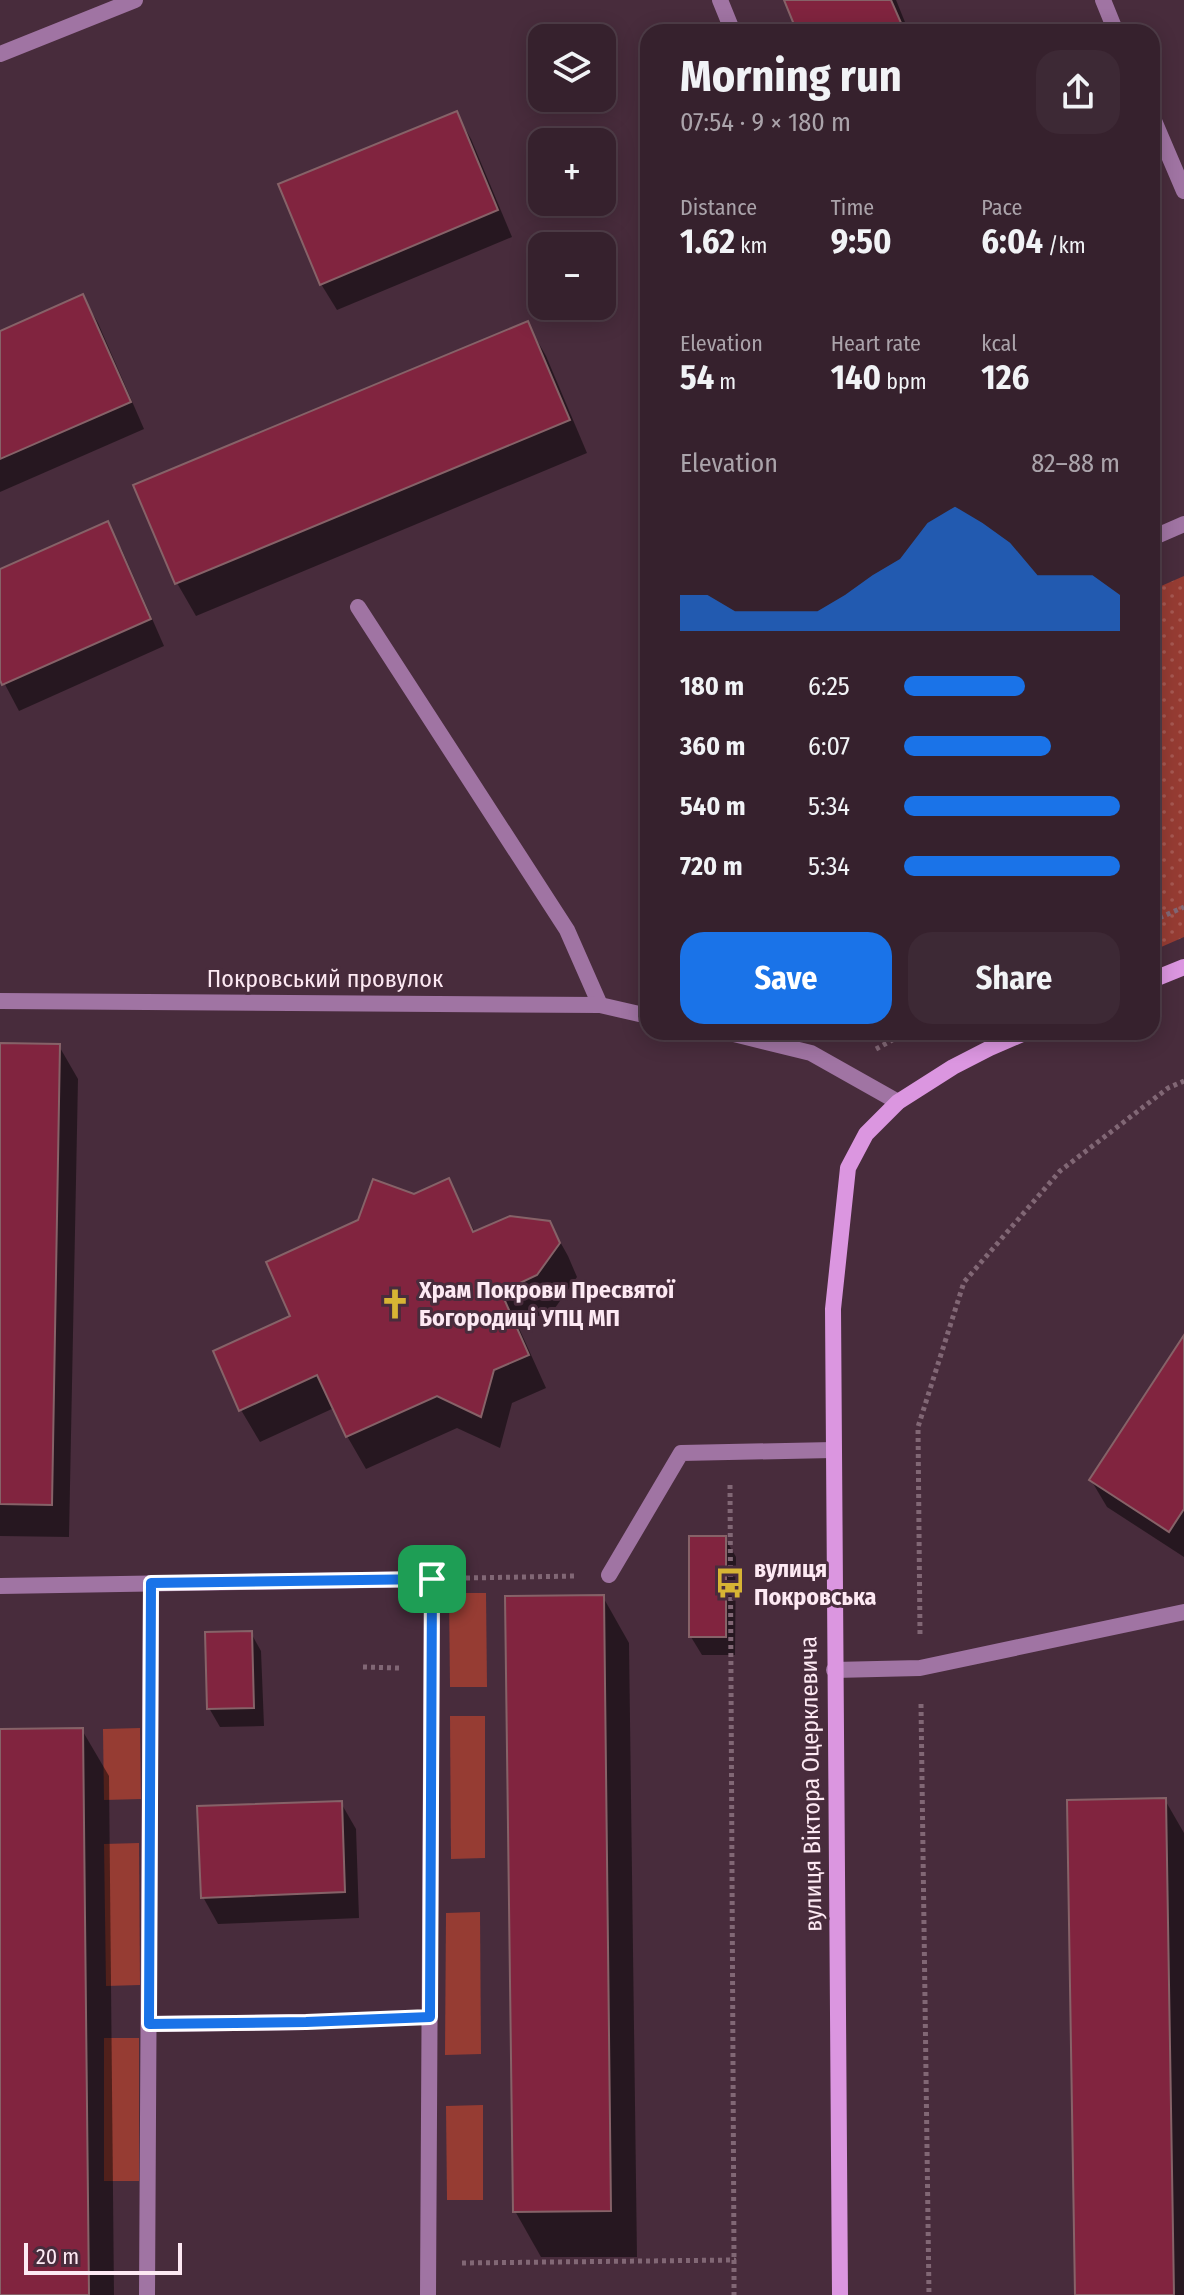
<!DOCTYPE html>
<meta charset="utf-8">
<style>
:root{--surface:#36212d;--page:#3d2935;--text:#f1f3f6;--muted:#aaa3aa;--line:#503e49;--accent:#1a73e8}
body{margin:0;font-family:"Fira Sans Condensed",sans-serif;background:var(--page);color:var(--text);height:100vh;display:flex;flex-direction:column;font-size:30px;white-space:nowrap}
*{box-sizing:border-box;margin:0}
p{font-size:26px;color:var(--muted)}
.icon{flex:none;width:44px;height:44px;fill:none;stroke:currentColor;stroke-width:2;stroke-linecap:round;stroke-linejoin:round}
.map{position:relative;flex:1;overflow:hidden}
.panel{position:absolute;left:640px;top:24px;width:520px;height:1016px;display:flex;flex-direction:column;background:var(--surface);border-radius:24px;box-shadow:0 4px 20px #0003,0 0 0 2px var(--line)}
.panel>*{flex:none}
.controls{position:absolute;left:528px;top:24px;display:grid;gap:16px}
.controls a{display:grid;place-items:center;width:88px;height:88px;border-radius:16px;background:var(--surface);box-shadow:0 4px 20px #0003,0 0 0 2px var(--line);font-size:40px}
.scale{position:absolute;left:24px;bottom:20px;width:158px;box-sizing:border-box;padding-left:8px;border:4px solid #fde9f3;border-top:0;font-size:22px;line-height:28px;white-space:nowrap;color:#fde9f3;-webkit-text-stroke:6px #482c3c;paint-order:stroke}
.pin{position:absolute;display:grid;place-items:center;width:68px;height:68px;color:#fff;margin:-34px;border-radius:16px;box-shadow:0 4px 12px #0006}
.round{display:grid;place-items:center;flex:none;width:84px;height:84px;border-radius:24px;background:var(--page)}
.summary{display:flex;align-items:center;justify-content:space-between;height:136px;padding:0 40px}
h1{font-size:44px;font-weight:700;line-height:60px}
.metrics{display:grid;grid-template-columns:repeat(3,1fr);gap:12px;height:136px;padding:8px 40px}
.metrics div{display:grid;align-content:center}
.metrics b{font-size:34px;font-weight:700}
.metrics small{font-size:22px;font-weight:400}
.metrics p{font-size:22px}
.chart{height:224px;padding:16px 40px}
.chart p{display:flex;justify-content:space-between}
.chart svg{width:100%;height:144px;margin-top:8px;fill:var(--accent);opacity:.7}
.button{display:flex;gap:16px;margin-top:auto;padding:16px 40px}
.button a{flex:1;height:92px;border-radius:24px;background:var(--accent);color:#fff;font-size:32px;font-weight:700;line-height:92px;text-align:center}
.button a+a{background:var(--page);color:var(--text)}
ul{padding:0 40px;list-style:none;font-size:26px}
li{display:grid;grid-template-columns:128px 96px 1fr;align-items:center;height:60px}
li i{height:20px;border-radius:10px;background:var(--accent)}
.map>svg:first-child{display:block}
.grass{fill:#963c33}
.park{fill:url(#park-dots)}
.shadow{fill:#0007}
.building{fill:#81243f;stroke:#866268;stroke-width:2}
.lines{fill:none;stroke-linecap:round;stroke-linejoin:round}
.path{stroke:#816775;stroke-width:5;stroke-dasharray:4 4;stroke-linecap:butt}
.lane{stroke:#a074a3;stroke-width:16}
.secondary{stroke:#db96e0;stroke-width:16}
.route-casing{stroke:#fff;stroke-width:16}
.route{stroke:#1a73e8;stroke-width:10}
.labels{text-anchor:middle;stroke-width:6;stroke-linejoin:round;paint-order:stroke}
.street-label{font-size:24px;fill:#fde9f3;stroke:#482c3c}
.poi-label{font-size:24px;font-weight:bold;fill:#fde9f3;stroke:#482c3c;text-anchor:start}
</style>
<div class="map">
<svg width="1184" height="2295" viewBox="0 0 1184 2295">
<defs>
<pattern id="park-dots" width="8" height="8" patternUnits="userSpaceOnUse" patternTransform="scale(2)"><rect width="8" height="8" fill="#963c33"/><path d="M2 2h.1M6 6h.1" fill="none" stroke="#a65851" stroke-width="1.8" stroke-linecap="round"/></pattern>
</defs>
<rect width="100%" height="100%" fill="#482c3c"/>
<!-- grass -->
<g class="grass">
<path d="M449,1593H486L487,1687H450Z"/>
<path d="M450,1716H485V1858L451,1859Z"/>
<path d="M140,1728L141,1799L104,1800L103,1729Z"/>
<path d="M139,1843L140,1985L106,1986L104,1844Z"/>
<path d="M480,1912L481,2054L445,2055L446,1913Z"/>
<rect x="104" y="2038" width="35" height="143"/>
<path d="M483,2105V2200H447L446,2106Z"/>
</g>
<!-- park -->
<path class="park" d="M1184,576V937L1152,951V590Z"/>
<!-- shadow -->
<g class="shadow">
<path d="M786,0H896L909,32H799Z"/>
<path d="M456,113L471,139L512,237L337,310L321,284Z"/>
<path d="M83,297L98,323L144,429L0,492V333Z"/>
<path d="M527,323L546,356L587,453L196,616L177,583L136,486Z"/>
<path d="M107,524L122,550L164,646L19,711L0,675V571Z"/>
<path d="M0,1045L59,1046L78,1079L69,1537L0,1536Z"/>
<path d="M448,1181L476,1234L549,1222L568,1256L577,1277L555,1308L518,1326L546,1388L512,1403L500,1448L457,1428L366,1469L347,1436L334,1408L260,1442L241,1410L293,1317L414,1196Z"/>
<path d="M1184,1338V1557L1107,1507L1091,1480Z"/>
<path d="M725,1538L736,1557L735,1655H702L691,1637Z"/>
<path d="M603,1597L629,1643L637,2257H541L515,2211Z"/>
<path d="M251,1633L261,1651L264,1726L220,1727L209,1708Z"/>
<path d="M82,1730L109,1776L114,2295H0V1731Z"/>
<path d="M1165,1800L1184,1833V2295H1077Z"/>
<path d="M341,1803L356,1829L359,1918L218,1924L203,1897Z"/>
</g>
<!-- building -->
<g class="building">
<path d="M784,0H891L905,32H797Z"/>
<path d="M457,111L498,210L320,285L278,184Z"/>
<path d="M83,294L131,402L0,459V331Z"/>
<path d="M528,321L570,420L175,584L133,485Z"/>
<path d="M108,521L151,619L2,685L0,680V569Z"/>
<path d="M0,1043L60,1044L52,1505L0,1504Z"/>
<path d="M449,1178L473,1232L510,1216L550,1221L560,1243L537,1275L501,1292L529,1355L494,1370L481,1417L437,1396L346,1437L317,1375L239,1411L213,1351L290,1316L266,1262L358,1220L373,1179L414,1194Z"/>
<path d="M1184,1335V1509L1169,1532L1089,1480Z"/>
<rect x="689" y="1536" width="37" height="101"/>
<path d="M604,1595L611,2211L513,2212L505,1596Z"/>
<path d="M252,1631L254,1708L207,1709L205,1632Z"/>
<path d="M83,1728L89,2295H0V1729Z"/>
<path d="M1166,1798L1174,2295H1075L1067,1800Z"/>
<path d="M342,1801L345,1892L201,1898L197,1806Z"/>
</g>
<g class="lines">
<!-- path -->
<g class="path">
<path d="M1152,921L1184,907"/>
<path d="M876,1049L907,1032"/>
<path d="M730,1485L734,2260"/>
<path d="M466,1578L576,1576"/>
<path d="M920,1634L918,1427L964,1282L1060,1171L1168,1088L1184,1081"/>
<path d="M363,1667L399,1668"/>
<path d="M921,1704L929,2295"/>
<path d="M339,2021L397,2018"/>
<path d="M462,2263L734,2260V2295"/>
</g>
<!-- lane -->
<g class="lane">
<path d="M720,0L733,32"/>
<path d="M1103,0L1116,32"/>
<path d="M0,54L135,0"/>
<path d="M1152,116L1184,191"/>
<path d="M1152,538L1184,524"/>
<path d="M358,607L567,930L600,1005"/>
<path d="M0,1001L600,1005L648,1016"/>
<path d="M726,1032L811,1053L898,1102"/>
<path d="M609,1575L681,1453L833,1450"/>
<path d="M0,1586L432,1579L428,2295"/>
<path d="M834,1670L920,1668L1184,1612"/>
<path d="M149,2024L306,2022"/>
<path d="M147,2295L151,1583"/>
</g>
<!-- secondary -->
<g class="secondary">
<path d="M1152,980L1184,967"/>
<path d="M840,2295L833,1309L848,1168L866,1134L898,1102L953,1067L990,1048L1027,1032"/>
</g>
</g>
<g class="lines">
<!-- route casing -->
<g class="route-casing">
<path id="route" d="M432,1579L430,2017L306,2022L149,2024L151,1583Z"/>
</g>
<!-- route -->
<use href="#route" class="route"/>
</g>
<!-- icons -->
<defs>
<g id="church-bare" transform="scale(2.4)"><path d="M-1.2-6h2.4v3.5h3.3v2.4h-3.3V6h-2.4V-.1h-3.3v-2.4h3.3Z" fill="#d7b434" stroke="#482c3c" stroke-width="2.5" paint-order="stroke"/></g>
<g id="bus-bare" transform="scale(2.4)"><path d="M-5-6H5V4H4V6H2V4H-2V6H-4V4H-5ZM-3.5-4V0h7V-4ZM-3.5 1.2v1.5H-2V1.2ZM2 1.2v1.5H3.5V1.2Z" fill="#d7b434" stroke="#482c3c" stroke-width="2.5" paint-order="stroke"/></g>
</defs>
<g fill-rule="evenodd">
<use href="#church-bare" x="395" y="1304"/>
<use href="#bus-bare" x="730" y="1583"/>
</g>
<g class="labels">
<!-- street labels -->
<g class="street-label">
<text x="325" y="987">Покровський провулок</text>
<text transform="translate(811 1784) rotate(-91)" y="8">вулиця Віктора Оцерклевича</text>
</g>
<!-- poi labels -->
<g class="poi-label">
<text x="419" y="1298">Храм Покрови Пресвятої<tspan x="419" dy="28">Богородиці УПЦ МП</tspan></text>
<text x="754" y="1577">вулиця<tspan x="754" dy="28">Покровська</tspan></text>
</g>
</g>
</svg>
<div class="controls">
<a><svg class="icon" aria-label="layers" viewBox="0 0 24 24"><path d="M12 4l9 5-9 5-9-5zM3 14l9 5 9-5"/></svg></a>
<a>+</a>
<a>−</a>
</div>
<div class="scale">20 m</div>
<div class="pin" style="left:432px;top:1579px;background:#1e9e55"><svg class="icon" aria-label="arrive" viewBox="0 0 24 24"><path d="M6 21V4h12l-3 4 3 4H6"/></svg></div>
<section class="panel">
<div class="summary"><div><h1>Morning run</h1><p>07:54 · 9 × 180 m</p></div><a class="round"><svg class="icon" aria-label="share" viewBox="0 0 24 24"><path d="M12 15V3M7 8l5-5 5 5M5 13v7h14v-7"/></svg></a></div>
<div class="metrics">
<div><p>Distance</p><b>1.62<small> km</small></b></div>
<div><p>Time</p><b>9:50</b></div>
<div><p>Pace</p><b>6:04<small> /km</small></b></div>
</div>
<div class="metrics">
<div><p>Elevation</p><b>54<small> m</small></b></div>
<div><p>Heart rate</p><b>140<small> bpm</small></b></div>
<div><p>kcal</p><b>126</b></div>
</div>
<div class="chart"><p><span>Elevation</span>82–88 m</p>
<svg viewBox="0 0 160 44" preserveAspectRatio="none"><path d="M0 44V33L10 33L20 38L30 38L40 38L50 38L60 33L70 27L80 22L90 11L100 6L110 11L120 17L130 27L140 27L150 27L160 33V44z"/></svg>
</div>
<ul>
<li><b>180 m</b>6:25<i style="width:56%"></i></li>
<li><b>360 m</b>6:07<i style="width:68%"></i></li>
<li><b>540 m</b>5:34<i style="width:100%"></i></li>
<li><b>720 m</b>5:34<i style="width:100%"></i></li>
</ul>
<div class="button"><a>Save</a><a>Share</a></div>
</section>
</div>
